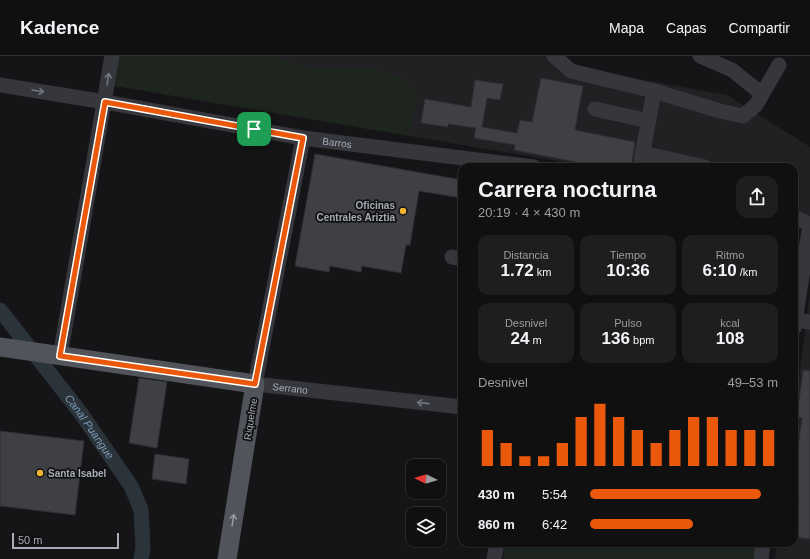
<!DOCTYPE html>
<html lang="es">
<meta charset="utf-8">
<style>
:root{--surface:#101011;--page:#1e1e1f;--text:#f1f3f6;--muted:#9c9d9f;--line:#303031;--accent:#ea580c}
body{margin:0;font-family:Helvetica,sans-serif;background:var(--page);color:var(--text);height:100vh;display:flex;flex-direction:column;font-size:15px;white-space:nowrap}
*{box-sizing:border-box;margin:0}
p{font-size:13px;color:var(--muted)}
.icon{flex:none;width:22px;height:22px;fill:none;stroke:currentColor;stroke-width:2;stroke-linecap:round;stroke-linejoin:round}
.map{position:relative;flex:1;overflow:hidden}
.panel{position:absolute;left:458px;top:107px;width:340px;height:384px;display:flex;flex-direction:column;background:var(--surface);border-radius:12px;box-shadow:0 1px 3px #0004,0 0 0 1px var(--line)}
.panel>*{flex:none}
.needle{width:26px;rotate:275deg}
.fabs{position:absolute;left:406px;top:403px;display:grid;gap:8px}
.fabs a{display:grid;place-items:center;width:40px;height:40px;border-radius:8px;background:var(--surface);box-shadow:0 1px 3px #0004,0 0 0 1px var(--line);font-size:20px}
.scale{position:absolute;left:12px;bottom:10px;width:107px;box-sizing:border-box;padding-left:4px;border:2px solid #a7acb7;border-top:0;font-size:11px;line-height:14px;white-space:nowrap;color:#a7acb7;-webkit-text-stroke:3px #101012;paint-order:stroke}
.pin{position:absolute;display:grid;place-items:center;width:34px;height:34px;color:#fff;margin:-17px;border-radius:8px;box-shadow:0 2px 6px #0006}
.round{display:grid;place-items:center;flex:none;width:42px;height:42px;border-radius:12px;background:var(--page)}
.overview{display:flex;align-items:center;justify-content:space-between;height:68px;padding:0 20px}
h1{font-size:22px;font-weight:800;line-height:30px}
.figures{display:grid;grid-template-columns:repeat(3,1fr);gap:6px;height:68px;padding:4px 20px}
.figures div{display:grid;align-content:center;border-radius:10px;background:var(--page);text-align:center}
.figures b{font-size:17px;font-weight:800}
.figures small{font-size:11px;font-weight:400}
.figures p{font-size:11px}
.chart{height:112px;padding:8px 20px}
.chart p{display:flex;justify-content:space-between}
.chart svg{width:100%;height:72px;margin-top:4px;stroke:var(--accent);stroke-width:6}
ul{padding:0 20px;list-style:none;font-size:13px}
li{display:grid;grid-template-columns:64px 48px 1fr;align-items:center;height:30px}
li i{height:10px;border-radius:5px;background:var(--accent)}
header{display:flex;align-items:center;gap:24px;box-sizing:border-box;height:56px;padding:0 20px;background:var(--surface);border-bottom:1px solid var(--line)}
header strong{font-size:19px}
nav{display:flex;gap:22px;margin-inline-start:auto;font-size:14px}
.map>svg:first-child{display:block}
.built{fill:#212124}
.green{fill:#1d251e}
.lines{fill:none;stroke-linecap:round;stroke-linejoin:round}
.canal{stroke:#2b343b;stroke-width:15}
.building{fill:#3f4044;stroke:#2f2f33}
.minor{stroke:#36373c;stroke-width:15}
.major{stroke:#52545b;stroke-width:19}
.oneway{stroke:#747780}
.oneway2{stroke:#969aa5}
.route-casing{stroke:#fff;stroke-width:8}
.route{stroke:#ea580c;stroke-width:5}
.poi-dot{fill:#f3b332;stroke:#101012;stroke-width:1.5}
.labels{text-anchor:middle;stroke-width:3.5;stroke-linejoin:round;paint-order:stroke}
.street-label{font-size:10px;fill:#a7acb7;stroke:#101012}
.poi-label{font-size:10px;font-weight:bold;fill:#a7acb7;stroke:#101012;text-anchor:end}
.water-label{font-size:11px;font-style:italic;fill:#7e9ab3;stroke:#101012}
</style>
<header>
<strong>Kadence</strong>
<nav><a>Mapa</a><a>Capas</a><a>Compartir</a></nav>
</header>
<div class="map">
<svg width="810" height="503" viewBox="0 0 810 503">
<rect width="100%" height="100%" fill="#151517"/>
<!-- built -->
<g class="built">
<path d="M114,0H566L573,11L727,39L810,91V159L794,156V111H584L546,103L110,29Z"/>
<path d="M810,237V503H775L777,487H794V359Z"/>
</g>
<!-- green -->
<g class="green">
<path d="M114,0H268L275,1L312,12L335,13L353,12L383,14L409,24L417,43L409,80L110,29Z"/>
<path d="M505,487H756L753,503H503Z"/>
</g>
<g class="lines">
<!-- canal -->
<path class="canal" id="s1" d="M0,254L80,356L131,430L141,454L143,492L141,503"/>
</g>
<!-- building -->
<g class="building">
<path d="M541,22L583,30L575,74L635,86L631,111H602L514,94L515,89L474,82L476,72L448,68V71L421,67L425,43L471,51L475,24L503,28L500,44L487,42L482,71L517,77L520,64L532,66Z"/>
<path d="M315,98L462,124V142L419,135L410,189H406L401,217L362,210L361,216L330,210L329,216L295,210Z"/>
<path d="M803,314L810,315V483L794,481L799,446H794V420L802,362L797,361Z"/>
<path d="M139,322L167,326L157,392L129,387Z"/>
<path d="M0,375L84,385L75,459L0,450Z"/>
<path d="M155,398L189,403L186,428L152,423Z"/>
</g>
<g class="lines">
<!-- minor -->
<g class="minor">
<path d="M554,0L571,15L654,35L720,55L743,60L756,49L779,9"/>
<path d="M700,0L732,14L762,38"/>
<path id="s2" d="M0,29L105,46L303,82L534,111"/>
<path d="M595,53L649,65"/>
<path id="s3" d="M303,82L255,328L462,351"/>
<path d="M642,97L705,111"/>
<path d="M640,111L654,35"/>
<path d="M794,161L810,168"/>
<path d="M452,201L462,203"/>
<path d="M795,264L810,266"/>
<path d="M794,272L810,168"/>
<path d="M60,300L112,0"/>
<path d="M494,503L497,487"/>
<path d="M761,503L763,487"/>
</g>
<!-- major -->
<path class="major" d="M0,291L255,328L227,503"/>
</g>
<!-- one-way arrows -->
<defs><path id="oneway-shaft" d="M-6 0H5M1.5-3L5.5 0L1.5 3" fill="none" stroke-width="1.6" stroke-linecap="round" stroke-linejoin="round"/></defs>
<g class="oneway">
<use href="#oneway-shaft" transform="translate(108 23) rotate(-81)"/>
<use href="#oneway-shaft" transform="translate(38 35) rotate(9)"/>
<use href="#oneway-shaft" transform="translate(423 347) rotate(-174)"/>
</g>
<use class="oneway2" href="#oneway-shaft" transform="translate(233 464) rotate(-81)"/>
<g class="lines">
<!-- route casing -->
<g class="route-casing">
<path id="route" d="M105,46L303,82L255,328L60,300Z"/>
</g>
<!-- route -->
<use href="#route" class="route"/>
</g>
<!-- markers -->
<g class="poi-dot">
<circle cx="403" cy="155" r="4"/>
<circle cx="40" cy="417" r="4"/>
</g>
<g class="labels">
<!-- street labels -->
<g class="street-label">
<text dy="4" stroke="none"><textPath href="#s2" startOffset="342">Barros</textPath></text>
<text dy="4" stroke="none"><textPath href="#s3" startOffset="286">Serrano</textPath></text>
<text transform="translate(250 363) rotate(-81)" y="4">Riquelme</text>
</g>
<!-- poi labels -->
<g class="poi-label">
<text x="395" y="153">Oficinas<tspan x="395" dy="12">Centrales Ariztia</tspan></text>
<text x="48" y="421" text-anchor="start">Santa Isabel</text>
</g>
<!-- water labels -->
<g class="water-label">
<text dy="4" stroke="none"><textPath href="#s1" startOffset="147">Canal Puangue</textPath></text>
</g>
</g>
</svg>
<div class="fabs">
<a><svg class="needle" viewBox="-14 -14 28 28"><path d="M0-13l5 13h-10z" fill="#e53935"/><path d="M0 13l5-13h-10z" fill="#9c9d9f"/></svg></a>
<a><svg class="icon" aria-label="layers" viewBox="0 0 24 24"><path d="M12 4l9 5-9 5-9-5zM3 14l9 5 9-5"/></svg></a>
</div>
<div class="scale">50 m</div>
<div class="pin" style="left:254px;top:73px;background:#1e9e55"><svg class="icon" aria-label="arrive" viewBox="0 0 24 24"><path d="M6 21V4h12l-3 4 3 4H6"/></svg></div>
<section class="panel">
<div class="overview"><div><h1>Carrera nocturna</h1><p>20:19 · 4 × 430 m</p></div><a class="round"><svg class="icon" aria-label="share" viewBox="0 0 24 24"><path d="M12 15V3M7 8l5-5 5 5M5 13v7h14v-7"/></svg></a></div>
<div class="figures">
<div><p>Distancia</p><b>1.72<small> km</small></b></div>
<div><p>Tiempo</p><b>10:36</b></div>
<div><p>Ritmo</p><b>6:10<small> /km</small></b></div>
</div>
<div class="figures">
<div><p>Desnivel</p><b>24<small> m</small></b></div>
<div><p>Pulso</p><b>136<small> bpm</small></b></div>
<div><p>kcal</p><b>108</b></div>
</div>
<div class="chart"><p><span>Desnivel</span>49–53 m</p>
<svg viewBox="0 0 160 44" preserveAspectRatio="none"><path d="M5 44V22M15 44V30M25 44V38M35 44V38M45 44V30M55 44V14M65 44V6M75 44V14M85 44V22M95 44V30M105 44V22M115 44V14M125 44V14M135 44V22M145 44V22M155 44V22"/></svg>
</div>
<ul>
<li><b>430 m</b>5:54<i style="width:91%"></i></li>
<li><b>860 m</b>6:42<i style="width:55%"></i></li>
</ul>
</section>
</div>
